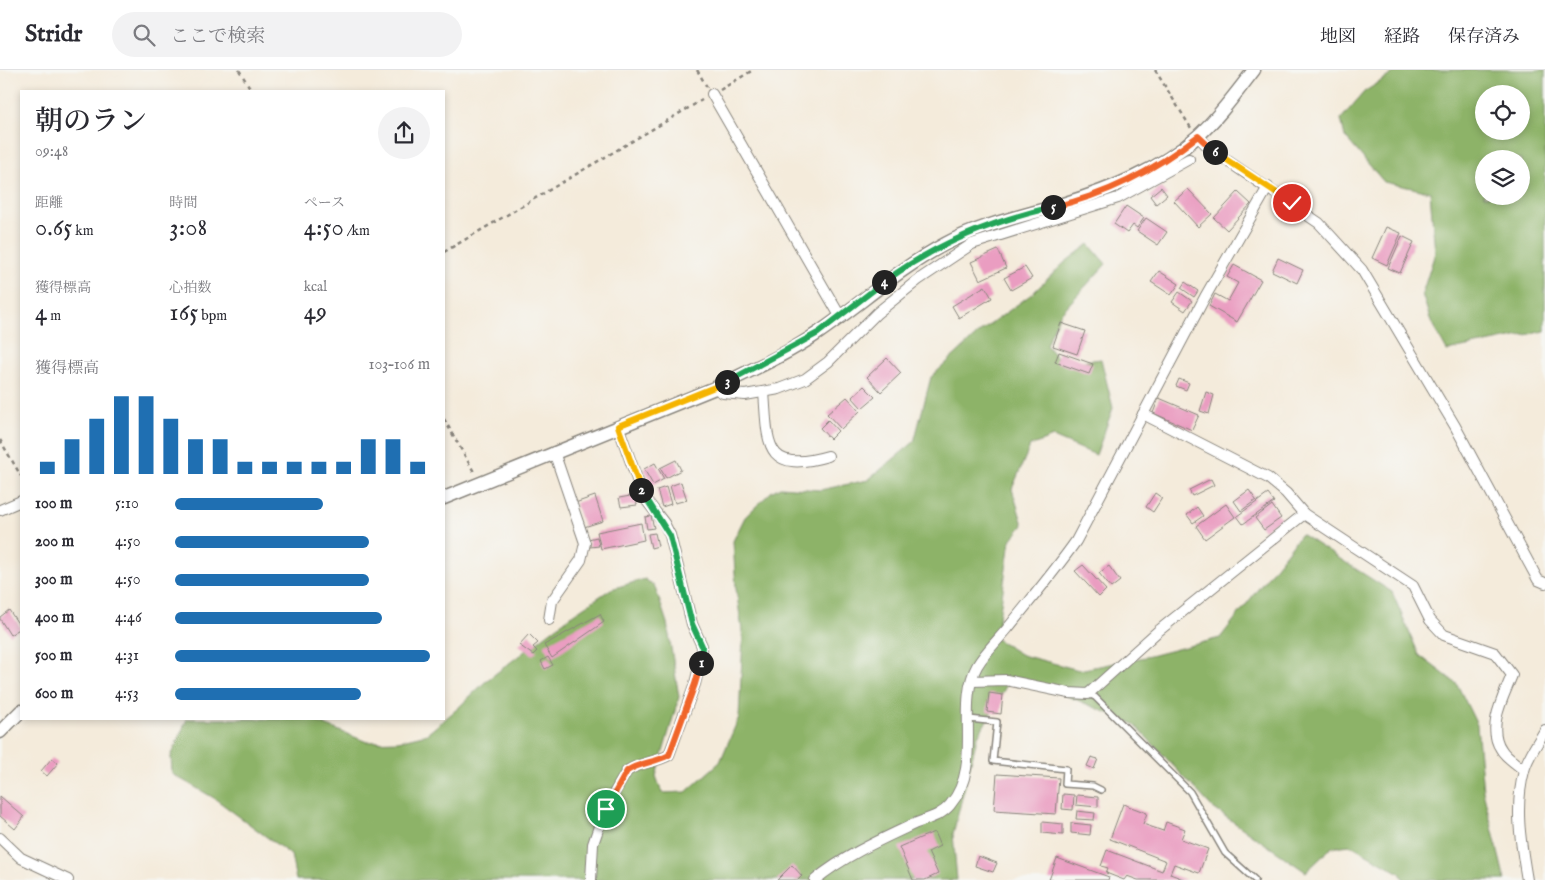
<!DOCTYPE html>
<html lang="ja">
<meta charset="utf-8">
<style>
:root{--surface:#fff;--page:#f2f2f3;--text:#2b2b33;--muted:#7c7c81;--line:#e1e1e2;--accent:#1f6fb2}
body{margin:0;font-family:"IM FELL English","Noto Serif JP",serif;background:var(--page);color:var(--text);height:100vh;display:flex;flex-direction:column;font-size:19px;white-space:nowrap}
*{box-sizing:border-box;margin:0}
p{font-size:16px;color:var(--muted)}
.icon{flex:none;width:28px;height:28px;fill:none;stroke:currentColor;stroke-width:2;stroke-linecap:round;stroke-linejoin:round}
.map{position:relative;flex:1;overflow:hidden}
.sheet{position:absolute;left:20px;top:20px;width:425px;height:630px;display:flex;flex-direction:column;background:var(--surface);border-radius:0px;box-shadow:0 2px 8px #0003}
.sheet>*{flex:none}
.buttons{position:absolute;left:1475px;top:15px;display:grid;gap:10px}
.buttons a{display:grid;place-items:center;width:55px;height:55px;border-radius:50%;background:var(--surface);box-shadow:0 2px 8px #0003;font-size:25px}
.pin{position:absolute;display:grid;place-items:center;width:42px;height:42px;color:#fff;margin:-21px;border:2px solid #fff;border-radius:50%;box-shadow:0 1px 5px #0007}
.km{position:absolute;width:25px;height:25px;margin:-12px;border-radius:50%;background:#222;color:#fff;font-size:14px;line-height:25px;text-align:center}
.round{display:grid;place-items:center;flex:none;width:52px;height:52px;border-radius:26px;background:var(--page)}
.summary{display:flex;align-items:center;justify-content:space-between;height:85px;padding:0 15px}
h1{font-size:28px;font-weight:600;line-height:38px}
.figures{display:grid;grid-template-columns:repeat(3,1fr);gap:8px;height:85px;padding:5px 15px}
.figures div{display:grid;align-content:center}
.figures b{font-size:25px;font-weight:600}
.figures small{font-size:14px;font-weight:400}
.figures p{font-size:14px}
.chart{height:140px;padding:10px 15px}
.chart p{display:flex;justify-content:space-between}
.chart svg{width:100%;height:90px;margin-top:5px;stroke:var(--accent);stroke-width:6}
ul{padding:0 15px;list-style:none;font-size:16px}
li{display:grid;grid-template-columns:80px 60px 1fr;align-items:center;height:38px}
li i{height:12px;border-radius:6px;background:var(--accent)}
header{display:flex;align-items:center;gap:30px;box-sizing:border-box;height:70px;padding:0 25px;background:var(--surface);border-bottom:1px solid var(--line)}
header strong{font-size:24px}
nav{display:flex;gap:28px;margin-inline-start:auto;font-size:18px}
.search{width:350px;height:45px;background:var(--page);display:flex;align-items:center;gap:12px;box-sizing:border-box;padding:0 18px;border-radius:28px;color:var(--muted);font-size:19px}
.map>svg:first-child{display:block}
.forest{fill:#8db368;stroke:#546842;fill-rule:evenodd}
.building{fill:#ea9dc1}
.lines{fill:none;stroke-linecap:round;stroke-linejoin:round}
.service-casing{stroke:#88847c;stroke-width:8}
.minor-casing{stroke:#88847c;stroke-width:12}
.tertiary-casing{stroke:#88847c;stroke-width:15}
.path{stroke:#88847c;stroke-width:2.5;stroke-dasharray:4 4;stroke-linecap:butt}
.service{stroke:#fff;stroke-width:5}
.minor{stroke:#fff;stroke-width:10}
.tertiary{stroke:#fff;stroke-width:12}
.split-1-casing{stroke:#fff;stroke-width:10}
.split-2-casing{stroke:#fff;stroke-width:10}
.split-3-casing{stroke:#fff;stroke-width:10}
.split-4-casing{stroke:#fff;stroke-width:10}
.split-5-casing{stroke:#fff;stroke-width:10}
.split-6-casing{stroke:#fff;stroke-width:10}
.split-7-casing{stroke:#fff;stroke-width:10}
.split-1{stroke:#f0652b;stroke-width:6}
.split-2{stroke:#22a559;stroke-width:6}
.split-3{stroke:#f5b400;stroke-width:6}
.split-4{stroke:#22a559;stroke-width:6}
.split-5{stroke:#22a559;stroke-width:6}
.split-6{stroke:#f0652b;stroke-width:6}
.split-7{stroke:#f5b400;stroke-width:6}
</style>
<header>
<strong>Stridr</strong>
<div class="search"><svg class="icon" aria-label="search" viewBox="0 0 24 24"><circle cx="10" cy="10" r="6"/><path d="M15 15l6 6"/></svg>ここで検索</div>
<nav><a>地図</a><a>経路</a><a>保存済み</a></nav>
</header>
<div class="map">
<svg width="1545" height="810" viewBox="0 0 1545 810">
<rect width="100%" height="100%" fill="#f6f6f2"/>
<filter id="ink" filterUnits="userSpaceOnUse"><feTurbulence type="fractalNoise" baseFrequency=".02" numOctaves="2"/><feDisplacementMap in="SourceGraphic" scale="10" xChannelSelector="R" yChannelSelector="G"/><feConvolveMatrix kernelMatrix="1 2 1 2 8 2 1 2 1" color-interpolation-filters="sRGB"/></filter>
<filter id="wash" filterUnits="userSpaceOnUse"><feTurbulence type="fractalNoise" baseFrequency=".0096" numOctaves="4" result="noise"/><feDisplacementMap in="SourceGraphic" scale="20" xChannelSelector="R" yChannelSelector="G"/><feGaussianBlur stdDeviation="1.12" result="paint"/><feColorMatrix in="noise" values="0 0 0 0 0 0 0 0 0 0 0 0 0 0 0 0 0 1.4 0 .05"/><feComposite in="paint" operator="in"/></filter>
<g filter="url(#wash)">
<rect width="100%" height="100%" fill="#f4ebdb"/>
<!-- forest -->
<g class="forest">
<path d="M1398,0H1545V261L1447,281L1431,252L1422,224L1435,183L1430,122L1384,112L1345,67L1341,49L1364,22ZM1484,24H1521V61H1484ZM1484,89H1521V126H1484Z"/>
<path d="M1089,174L1106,194L1060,244L1046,275L1062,294L1101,289L1113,338L1096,385L1053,367L1030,376L1012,419L1023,455L1010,471L996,569L1022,585L1079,600L1150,586L1220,568L1301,464L1392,522L1419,585L1457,614L1477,655L1483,721L1505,810H1404L1400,803L1351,775L1332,777L1306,802L1213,738L1134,654L1051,619L1009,611L977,668L953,764L957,810H296L291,785L214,728L172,704L171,686L187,649H310L367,672L398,671L427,664L457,639L486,611L572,545L611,519L645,509L655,517L667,553L679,627L656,706L662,723L686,722L720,692L739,647L743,567L736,519L733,471L745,447L771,422L780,417L820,420L868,410L914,372L931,307L980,262L1033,223L1064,193Z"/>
</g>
<g id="blocks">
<!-- building -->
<g class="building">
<path d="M1161,117L1167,125L1156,134L1150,126Z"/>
<path d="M1188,119L1212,144L1198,157L1174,131Z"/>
<path d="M1238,122L1251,134L1227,160L1214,148Z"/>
<path d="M1126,136L1144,148L1137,158L1133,155L1127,163L1114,154Z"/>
<path d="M1146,148L1167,162L1158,175L1137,161Z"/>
<path d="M1386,157L1401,163L1387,195L1372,188Z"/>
<path d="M1402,166L1414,172L1400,203L1388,198Z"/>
<path d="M998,180L1006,198L980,210L971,192Z"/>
<path d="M1278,188L1303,200L1297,213L1272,201Z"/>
<path d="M1234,195L1261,210L1237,252L1209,236L1215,224L1228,231L1238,213L1227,207Z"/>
<path d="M1025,197L1032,208L1011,220L1004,208Z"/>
<path d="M1159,201L1179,214L1171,225L1151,212Z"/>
<path d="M1185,212L1198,221L1194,227L1181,218Z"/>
<path d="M985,216L992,228L959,248L952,236Z"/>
<path d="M1179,222L1192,231L1185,241L1172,232Z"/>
<path d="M1061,253L1085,261L1077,284L1053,276Z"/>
<path d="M1059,282L1093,294L1089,304L1055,292Z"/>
<path d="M887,288L901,303L881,322L867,307Z"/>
<path d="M1179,309L1189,313L1186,320L1176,316Z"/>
<path d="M864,316L875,327L862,338L852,327Z"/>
<path d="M1206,322L1214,325L1209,344L1200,341Z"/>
<path d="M847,327L860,341L841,359L827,344Z"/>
<path d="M1159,328L1199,345L1192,360L1153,343Z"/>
<path d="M828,350L838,361L830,369L820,358Z"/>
<path d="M676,390L681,400L666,408L660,398Z"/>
<path d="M655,393L664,409L653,415L644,399Z"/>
<path d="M1211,409L1214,415L1192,426L1189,420Z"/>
<path d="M681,412L687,430L675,433L670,416Z"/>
<path d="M666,417L671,434L662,437L657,420Z"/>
<path d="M1249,420L1256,430L1241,441L1234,431Z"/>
<path d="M1155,423L1162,428L1153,442L1146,437Z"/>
<path d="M1268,424L1274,432L1243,454L1237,446Z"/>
<path d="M636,425L637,435L621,437L619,428Z"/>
<path d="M595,426L603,451L584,457L575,433Z"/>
<path d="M1226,434L1235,447L1205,469L1196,456Z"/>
<path d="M1272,435L1281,448L1264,460L1255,448Z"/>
<path d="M1197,437L1203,446L1193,453L1187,445Z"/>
<path d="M651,446L654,458L647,459L645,447Z"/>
<path d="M641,453L644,470L601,479L597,462Z"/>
<path d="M655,463L658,476L651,478L648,464Z"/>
<path d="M597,467L599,476L590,477L588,469Z"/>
<path d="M1083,495L1106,520L1099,527L1075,501Z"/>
<path d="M1109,496L1120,511L1111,518L1099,503Z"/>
<path d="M9,540L21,558L10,565L0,549V547Z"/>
<path d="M600,544L604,552L552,588L544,575Z"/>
<path d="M529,564L538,573L533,577L537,581L533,585L519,575Z"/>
<path d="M548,587L553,595L545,599L541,591Z"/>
<path d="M989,623L1003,625L1001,644L987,642Z"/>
<path d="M1091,687L1098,689L1094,699L1087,696Z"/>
<path d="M52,688L58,693L47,706L41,701Z"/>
<path d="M997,704L1059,708L1056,744L994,740Z"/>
<path d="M1063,724L1074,725L1073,740L1062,739Z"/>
<path d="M1077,725L1098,727V737L1076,735Z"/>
<path d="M0,726L24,747L15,759L0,746Z"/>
<path d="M1123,734L1147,743L1143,754L1163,761L1166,752L1185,759L1181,769L1208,779L1199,803L1174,794L1170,804L1186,810H1138L1127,806L1124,810L1106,803L1108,798L1101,796L1107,780L1162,801L1166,791L1110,769Z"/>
<path d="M1077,741L1095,743L1094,750L1076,749Z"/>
<path d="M1042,752L1063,754V765L1042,763Z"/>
<path d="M1071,753L1091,755L1090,765L1071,763Z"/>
<path d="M934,762L940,776L928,782L938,804L925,810H913L899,777Z"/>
<path d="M978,786L997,793L993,802L975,796Z"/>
<path d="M1057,788L1109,807L1108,810H1049Z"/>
<path d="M792,795L802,806L798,810H777Z"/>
</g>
</g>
</g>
<g filter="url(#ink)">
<use href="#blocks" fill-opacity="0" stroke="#88847c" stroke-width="1"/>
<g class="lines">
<!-- service casing -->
<g class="service-casing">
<g id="service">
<path d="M1088,624L1095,627L1190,722L1225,783L1255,810"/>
<path d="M969,649L997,652L993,691L1066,699L1065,714L1093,716L1101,720"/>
</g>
</g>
<!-- minor casing -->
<g class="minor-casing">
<g id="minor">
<path d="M712,24L840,246"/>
<path d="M1198,66L1210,79L1319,153L1362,200L1455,356L1538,510L1545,513"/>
<path d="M715,318L723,323L745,325L779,319L805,309L828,292L877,243L918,210L972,174L1118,128L1189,89"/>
<path d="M764,322C768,372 763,405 828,386"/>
<path d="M1143,344L1268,408L1286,423L1304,444L1413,516L1430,550L1444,565L1495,583L1512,605C1504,626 1486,657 1501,679C1505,687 1517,694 1524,700"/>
<path d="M0,440L21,431"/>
<path d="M549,550L552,531L581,490L585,473L554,382"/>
<path d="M972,611L1006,610L1069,623L1088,624L1157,562L1304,444"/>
<path d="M0,768L21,788L68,810"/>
<path d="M591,810L593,774L605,739L627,701C640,692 655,693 669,685L695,614L702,585V576L692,554L670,465L664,453L643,426L618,356"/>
<path d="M815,810C844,786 880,770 914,754C926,749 941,746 950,735C984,695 955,635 977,596C985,582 998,570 1008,558C1031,529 1055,501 1076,471L1205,227L1268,117"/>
<path d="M1527,810C1521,774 1514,738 1524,701C1527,687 1538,673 1545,660"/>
</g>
</g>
<!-- tertiary casing -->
<g class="tertiary-casing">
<g id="tertiary">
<path d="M444,428L715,318C749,301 786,285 818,263C862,233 897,200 945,174C982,154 1024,146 1063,134C1111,119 1160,100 1198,66C1219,47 1236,23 1254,0"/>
<path d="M0,662L21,641"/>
</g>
</g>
<!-- path -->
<g class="path">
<path d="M239,0L252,21"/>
<path d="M697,0L707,17"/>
<path d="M1155,0L1191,58"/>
<path d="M720,20L753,0"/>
<path d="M444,182L702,30"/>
<path d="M444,349L474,402"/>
<path d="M0,370L21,406"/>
</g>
<!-- service -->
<use href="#service" class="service"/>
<!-- minor -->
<use href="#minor" class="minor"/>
<!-- tertiary -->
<use href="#tertiary" class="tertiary"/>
</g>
</g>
<g class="lines" filter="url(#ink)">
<!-- split-1 casing -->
<g class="split-1-casing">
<path id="split-1" d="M606,739L627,701C640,692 655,693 669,685L695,614L701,593"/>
</g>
<!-- split-2 casing -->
<g class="split-2-casing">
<path id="split-2" d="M641,420L670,466L692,554L702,576L701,593"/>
</g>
<!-- split-3 casing -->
<g class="split-3-casing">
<path id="split-3" d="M641,420L618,356L727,312"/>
</g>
<!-- split-4 casing -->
<g class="split-4-casing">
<path id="split-4" d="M727,312L818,263L884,212"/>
</g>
<!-- split-5 casing -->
<g class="split-5-casing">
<path id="split-5" d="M884,212C934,175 992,151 1053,137"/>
</g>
<!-- split-6 casing -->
<g class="split-6-casing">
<path id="split-6" d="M1053,137C1106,125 1155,100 1198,66L1215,82"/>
</g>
<!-- split-7 casing -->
<g class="split-7-casing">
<path id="split-7" d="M1215,82L1292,133"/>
</g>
<!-- split-1 -->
<use href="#split-1" class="split-1"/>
<!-- split-2 -->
<use href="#split-2" class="split-2"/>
<!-- split-3 -->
<use href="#split-3" class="split-3"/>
<!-- split-4 -->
<use href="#split-4" class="split-4"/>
<!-- split-5 -->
<use href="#split-5" class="split-5"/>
<!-- split-6 -->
<use href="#split-6" class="split-6"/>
<!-- split-7 -->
<use href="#split-7" class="split-7"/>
</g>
</svg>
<div class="buttons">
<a><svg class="icon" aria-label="locate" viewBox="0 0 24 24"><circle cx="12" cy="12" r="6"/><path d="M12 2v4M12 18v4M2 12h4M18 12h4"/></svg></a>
<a><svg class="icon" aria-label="layers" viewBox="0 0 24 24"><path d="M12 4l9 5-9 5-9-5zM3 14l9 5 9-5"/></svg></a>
</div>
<div class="pin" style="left:606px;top:739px;background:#1e9e55"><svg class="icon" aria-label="arrive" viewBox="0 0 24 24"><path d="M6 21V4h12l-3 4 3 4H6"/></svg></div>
<div class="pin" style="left:1292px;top:133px;background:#d93025"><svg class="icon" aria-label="check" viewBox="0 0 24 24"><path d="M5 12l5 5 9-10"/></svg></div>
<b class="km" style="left:701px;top:593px">1</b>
<b class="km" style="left:641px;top:420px">2</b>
<b class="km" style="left:727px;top:312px">3</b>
<b class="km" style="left:884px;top:212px">4</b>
<b class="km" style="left:1053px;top:137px">5</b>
<b class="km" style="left:1215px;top:82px">6</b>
<section class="sheet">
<div class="summary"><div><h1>朝のラン</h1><p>09:48</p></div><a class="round"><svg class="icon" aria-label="share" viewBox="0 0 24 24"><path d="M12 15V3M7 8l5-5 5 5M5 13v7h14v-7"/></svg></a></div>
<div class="figures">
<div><p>距離</p><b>0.65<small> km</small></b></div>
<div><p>時間</p><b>3:08</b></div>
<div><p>ペース</p><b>4:50<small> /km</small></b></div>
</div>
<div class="figures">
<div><p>獲得標高</p><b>4<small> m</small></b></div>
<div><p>心拍数</p><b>165<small> bpm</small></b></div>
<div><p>kcal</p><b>49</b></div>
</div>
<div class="chart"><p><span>獲得標高</span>103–106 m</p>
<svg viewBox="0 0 160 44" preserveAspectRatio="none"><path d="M5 44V38M15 44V27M25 44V17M35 44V6M45 44V6M55 44V17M65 44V27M75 44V27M85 44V38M95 44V38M105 44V38M115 44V38M125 44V38M135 44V27M145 44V27M155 44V38"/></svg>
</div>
<ul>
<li><b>100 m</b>5:10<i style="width:58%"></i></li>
<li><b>200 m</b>4:50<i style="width:76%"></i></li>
<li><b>300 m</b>4:50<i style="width:76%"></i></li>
<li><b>400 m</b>4:46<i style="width:81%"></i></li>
<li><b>500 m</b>4:31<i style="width:100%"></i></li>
<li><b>600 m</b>4:53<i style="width:73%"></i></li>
</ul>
</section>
</div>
